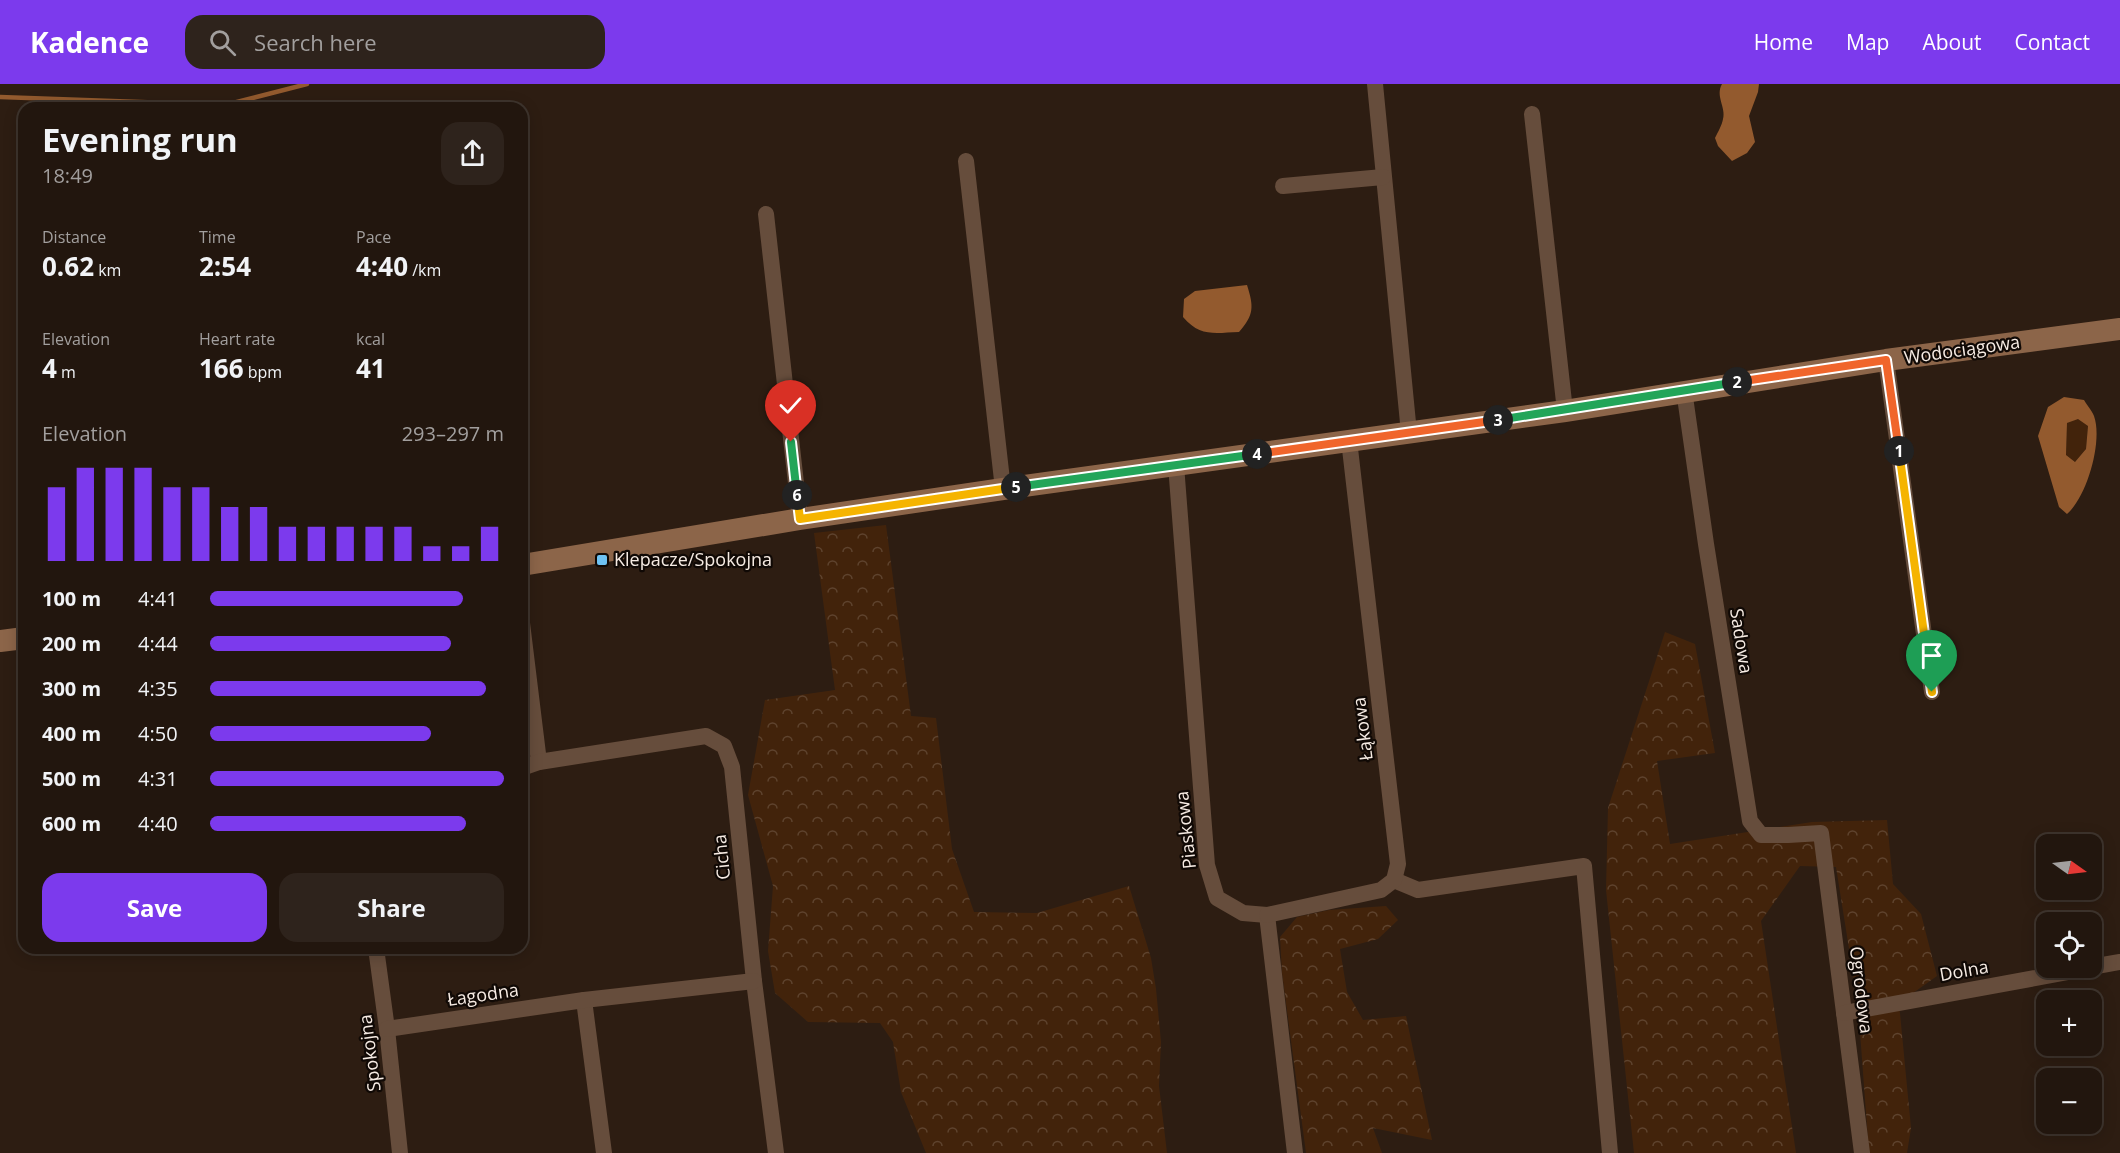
<!DOCTYPE html>
<meta charset="utf-8">
<style>
:root{--surface:#22160e;--page:#2e231c;--text:#f1f3f6;--muted:#a29f9e;--line:#3f352e;--accent:#7c3aed}
body{margin:0;font-family:"Open Sans",sans-serif;background:var(--page);color:var(--text);height:100vh;display:flex;flex-direction:column;font-size:22px;white-space:nowrap}
*{box-sizing:border-box;margin:0}
p{font-size:20px;color:var(--muted)}
.icon{flex:none;width:33px;height:33px;fill:none;stroke:currentColor;stroke-width:2;stroke-linecap:round;stroke-linejoin:round}
.map{position:relative;flex:1;overflow:hidden}
.drawer{position:absolute;left:18px;top:18px;width:510px;height:852px;display:flex;flex-direction:column;background:var(--surface);border-radius:18px;box-shadow:0 3px 15px #0003,0 0 0 2px var(--line)}
.drawer>*{flex:none}
.needle{width:39px;rotate:104deg}
.fabs{position:absolute;left:2036px;top:750px;display:grid;gap:12px}
.fabs a{display:grid;place-items:center;width:66px;height:66px;border-radius:12px;background:var(--surface);box-shadow:0 3px 15px #0003,0 0 0 2px var(--line);font-size:30px}
.pin{position:absolute;display:grid;place-items:center;width:51px;height:51px;color:#fff;margin:-62px -26px;border-radius:50% 50% 50% 0;rotate:-45deg;box-shadow:0 0 6px #0007}
.pin .icon{rotate:45deg}
.km{position:absolute;width:30px;height:30px;margin:-15px;border-radius:50%;background:#222;color:#fff;font-size:16px;line-height:30px;text-align:center}
.round{display:grid;place-items:center;flex:none;width:63px;height:63px;border-radius:18px;background:var(--page)}
.headline{display:flex;align-items:center;justify-content:space-between;height:102px;padding:0 24px}
h1{font-size:33px;font-weight:700;line-height:45px}
.figures{display:grid;grid-template-columns:repeat(3,1fr);gap:9px;height:102px;padding:6px 24px}
.figures div{display:grid;align-content:center}
.figures b{font-size:26px;font-weight:700}
.figures small{font-size:16px;font-weight:400}
.figures p{font-size:16px}
.chart{height:168px;padding:12px 24px}
.chart p{display:flex;justify-content:space-between}
.chart svg{width:100%;height:108px;margin-top:6px;stroke:var(--accent);stroke-width:6}
.primary-button{display:flex;gap:12px;margin-top:auto;padding:12px 24px}
.primary-button a{flex:1;height:69px;border-radius:18px;background:var(--accent);color:#fff;font-size:24px;font-weight:700;line-height:69px;text-align:center}
.primary-button a+a{background:var(--page);color:var(--text)}
ul{padding:0 24px;list-style:none;font-size:20px}
li{display:grid;grid-template-columns:96px 72px 1fr;align-items:center;height:45px}
li i{height:15px;border-radius:8px;background:var(--accent)}
header{display:flex;align-items:center;gap:36px;box-sizing:border-box;height:84px;padding:0 30px;background:var(--accent);color:#fff}
header strong{font-size:28px}
nav{display:flex;gap:33px;margin-inline-start:auto;font-size:21px}
.search{width:420px;height:54px;background:var(--page);display:flex;align-items:center;gap:15px;box-sizing:border-box;padding:0 21px;border-radius:18px;color:var(--muted);font-size:22px}
.map>svg:first-child{display:block}
.grass{fill:#42230b}
.forest{fill:url(#forest-crowns)}
.water{fill:#935a2e;fill-rule:evenodd}
.lines{fill:none;stroke-linecap:round;stroke-linejoin:round}
.stream{stroke:#935a2e;stroke-width:4.5}
.street{stroke:#664d3c;stroke-width:16}
.secondary{stroke:#8c6549;stroke-width:22}
.split-1-casing{stroke:#fff;stroke-width:12}
.split-2-casing{stroke:#fff;stroke-width:12}
.split-3-casing{stroke:#fff;stroke-width:12}
.split-4-casing{stroke:#fff;stroke-width:12}
.split-5-casing{stroke:#fff;stroke-width:12}
.split-6-casing{stroke:#fff;stroke-width:12}
.split-7-casing{stroke:#fff;stroke-width:12}
.split-1{stroke:#f5b400;stroke-width:8}
.split-2{stroke:#f0652b;stroke-width:8}
.split-3{stroke:#22a559;stroke-width:8}
.split-4{stroke:#f0652b;stroke-width:8}
.split-5{stroke:#22a559;stroke-width:8}
.split-6{stroke:#f5b400;stroke-width:8}
.split-7{stroke:#22a559;stroke-width:8}
.poi-dot{fill:#6ec2f3;stroke:#100905;stroke-width:2}
.labels{text-anchor:middle;stroke-width:4.5;stroke-linejoin:round;paint-order:stroke}
.street-label{font-size:18px;fill:#f6ebe3;stroke:#100905}
.poi-label{font-size:18px;fill:#f6ebe3;stroke:#100905;text-anchor:start}
</style>
<header>
<strong>Kadence</strong>
<div class="search"><svg class="icon" aria-label="search" viewBox="0 0 24 24"><circle cx="10" cy="10" r="6"/><path d="M15 15l6 6"/></svg>Search here</div>
<nav><a>Home</a><a>Map</a><a>About</a><a>Contact</a></nav>
</header>
<div class="map">
<svg width="2120" height="1069" viewBox="0 0 2120 1069">
<defs>
<pattern id="forest-crowns" width="20" height="18" patternUnits="userSpaceOnUse" patternTransform="scale(1.5)"><rect width="20" height="18" fill="#42230b"/><path d="M2 6a3 3 0 1 1 6 0M12 15a3 3 0 1 1 6 0" fill="none" stroke="#5e432e"/></pattern>
</defs>
<rect width="100%" height="100%" fill="#2d1d12"/>
<!-- grass -->
<path class="grass" d="M2078,334L2088,342L2086,365L2075,378L2066,371L2067,339Z"/>
<!-- forest -->
<g class="forest">
<path d="M886,441L911,632L936,634L952,765L974,828L1037,829L1129,802L1151,874L1156,905L1161,958L1159,1002L1167,1069H926L901,1008L893,958L880,939L808,938L775,909L768,867L773,802L748,711L765,616L835,606L814,449Z"/>
<path d="M1665,548L1695,560L1715,669L1657,677L1670,760L1812,738L1887,736L1893,800L1921,830L1937,892L1899,919L1911,1044L1907,1069H1869L1858,921L1836,783L1800,782L1761,837L1796,1069H1634L1606,806L1608,724Z"/>
<path d="M1386,822L1398,836L1378,855L1340,865L1347,908L1363,936L1406,932L1432,1056L1373,1044L1382,1069H1306L1282,889L1280,853L1297,833L1329,826Z"/>
</g>
<!-- water -->
<g class="water">
<path d="M1722,0H1759L1758,8L1749,32L1755,58L1747,69L1732,77L1718,62L1715,54C1718,48 1722,41 1723,35C1726,23 1715,12 1722,0Z"/>
<path d="M1247,201C1254,223 1254,231 1239,248C1214,249 1200,253 1183,233L1184,215L1195,207Z"/>
<path d="M2064,313L2084,316C2087,321 2092,327 2094,332C2103,357 2087,413 2067,430L2059,423L2038,352L2048,323ZM2078,335L2088,342L2086,365L2075,378L2066,371L2067,339Z"/>
</g>
<g class="lines">
<!-- stream -->
<path class="stream" d="M0,13L225,21L307,0"/>
<!-- street -->
<g class="street">
<path d="M1375,0L1409,349"/>
<path d="M1532,30L1565,327"/>
<path d="M966,77L1003,405"/>
<path d="M1283,102L1383,93"/>
<path d="M766,130L800,435"/>
<path d="M1886,276L1932,608"/>
<path d="M1684,306L1706,460L1750,737L1761,751H1788L1821,749L1862,1069"/>
<path d="M1176,381L1207,781L1217,814L1243,829L1267,831L1295,1069"/>
<path d="M522,539L539,678"/>
<path d="M522,684L539,678L706,652L724,662L732,683L754,897L776,1069"/>
<path d="M1394,796L1418,806L1584,782L1610,1069"/>
<path d="M1267,831L1381,806L1394,796L1398,780L1349,356"/>
<path d="M376,864L387,945L400,1069"/>
<path d="M2091,883L2120,878"/>
<path d="M584,916L604,1069"/>
<path d="M1844,929L2090,884"/>
<path d="M387,945L584,916L754,897"/>
</g>
<!-- secondary -->
<g class="secondary">
<path d="M522,481L800,435L1003,405L1565,327L1886,276L2120,245"/>
<path d="M0,557L24,554"/>
</g>
</g>
<g class="lines">
<!-- split-1 casing -->
<g class="split-1-casing">
<path id="split-1" d="M1899,367L1932,608"/>
</g>
<!-- split-2 casing -->
<g class="split-2-casing">
<path id="split-2" d="M1737,298L1886,276L1899,367"/>
</g>
<!-- split-3 casing -->
<g class="split-3-casing">
<path id="split-3" d="M1498,336L1737,298"/>
</g>
<!-- split-4 casing -->
<g class="split-4-casing">
<path id="split-4" d="M1257,370L1498,336"/>
</g>
<!-- split-5 casing -->
<g class="split-5-casing">
<path id="split-5" d="M1016,403L1257,370"/>
</g>
<!-- split-6 casing -->
<g class="split-6-casing">
<path id="split-6" d="M797,411L800,435L1016,403"/>
</g>
<!-- split-7 casing -->
<g class="split-7-casing">
<path id="split-7" d="M791,358L797,411"/>
</g>
<!-- split-1 -->
<use href="#split-1" class="split-1"/>
<!-- split-2 -->
<use href="#split-2" class="split-2"/>
<!-- split-3 -->
<use href="#split-3" class="split-3"/>
<!-- split-4 -->
<use href="#split-4" class="split-4"/>
<!-- split-5 -->
<use href="#split-5" class="split-5"/>
<!-- split-6 -->
<use href="#split-6" class="split-6"/>
<!-- split-7 -->
<use href="#split-7" class="split-7"/>
</g>
<!-- markers -->
<rect class="poi-dot" x="596" y="470" width="12" height="12" rx="3"/>
<g class="labels">
<!-- street labels -->
<g class="street-label">
<text transform="translate(1962 266) rotate(-8)" y="6">Wodociągowa</text>
<text transform="translate(1741 557) rotate(81)" y="6">Sadowa</text>
<text transform="translate(1363 645) rotate(-97)" y="6">Łąkowa</text>
<text transform="translate(1186 746) rotate(-96)" y="6">Piaskowa</text>
<text transform="translate(722 773) rotate(-96)" y="6">Cicha</text>
<text transform="translate(1964 887) rotate(-10)" y="6">Dolna</text>
<text transform="translate(1861 906) rotate(83)" y="6">Ogrodowa</text>
<text transform="translate(483 911) rotate(-8)" y="6">Łagodna</text>
<text transform="translate(370 969) rotate(-97)" y="6">Spokojna</text>
</g>
<!-- poi labels -->
<g class="poi-label">
<text x="614" y="482">Klepacze/Spokojna</text>
</g>
</g>
</svg>
<div class="fabs">
<a><svg class="needle" viewBox="-14 -14 28 28"><path d="M0-13l5 13h-10z" fill="#e53935"/><path d="M0 13l5-13h-10z" fill="#a29f9e"/></svg></a>
<a><svg class="icon" aria-label="locate" viewBox="0 0 24 24"><circle cx="12" cy="12" r="6"/><path d="M12 2v4M12 18v4M2 12h4M18 12h4"/></svg></a>
<a>+</a>
<a>−</a>
</div>
<div class="pin" style="left:1932px;top:608px;background:#1e9e55"><svg class="icon" aria-label="arrive" viewBox="0 0 24 24"><path d="M6 21V4h12l-3 4 3 4H6"/></svg></div>
<div class="pin" style="left:791px;top:358px;background:#d93025"><svg class="icon" aria-label="check" viewBox="0 0 24 24"><path d="M5 12l5 5 9-10"/></svg></div>
<b class="km" style="left:1899px;top:367px">1</b>
<b class="km" style="left:1737px;top:298px">2</b>
<b class="km" style="left:1498px;top:336px">3</b>
<b class="km" style="left:1257px;top:370px">4</b>
<b class="km" style="left:1016px;top:403px">5</b>
<b class="km" style="left:797px;top:411px">6</b>
<section class="drawer">
<div class="headline"><div><h1>Evening run</h1><p>18:49</p></div><a class="round"><svg class="icon" aria-label="share" viewBox="0 0 24 24"><path d="M12 15V3M7 8l5-5 5 5M5 13v7h14v-7"/></svg></a></div>
<div class="figures">
<div><p>Distance</p><b>0.62<small> km</small></b></div>
<div><p>Time</p><b>2:54</b></div>
<div><p>Pace</p><b>4:40<small> /km</small></b></div>
</div>
<div class="figures">
<div><p>Elevation</p><b>4<small> m</small></b></div>
<div><p>Heart rate</p><b>166<small> bpm</small></b></div>
<div><p>kcal</p><b>41</b></div>
</div>
<div class="chart"><p><span>Elevation</span>293–297 m</p>
<svg viewBox="0 0 160 44" preserveAspectRatio="none"><path d="M5 44V14M15 44V6M25 44V6M35 44V6M45 44V14M55 44V14M65 44V22M75 44V22M85 44V30M95 44V30M105 44V30M115 44V30M125 44V30M135 44V38M145 44V38M155 44V30"/></svg>
</div>
<ul>
<li><b>100 m</b>4:41<i style="width:86%"></i></li>
<li><b>200 m</b>4:44<i style="width:82%"></i></li>
<li><b>300 m</b>4:35<i style="width:94%"></i></li>
<li><b>400 m</b>4:50<i style="width:75%"></i></li>
<li><b>500 m</b>4:31<i style="width:100%"></i></li>
<li><b>600 m</b>4:40<i style="width:87%"></i></li>
</ul>
<div class="primary-button"><a>Save</a><a>Share</a></div>
</section>
</div>
